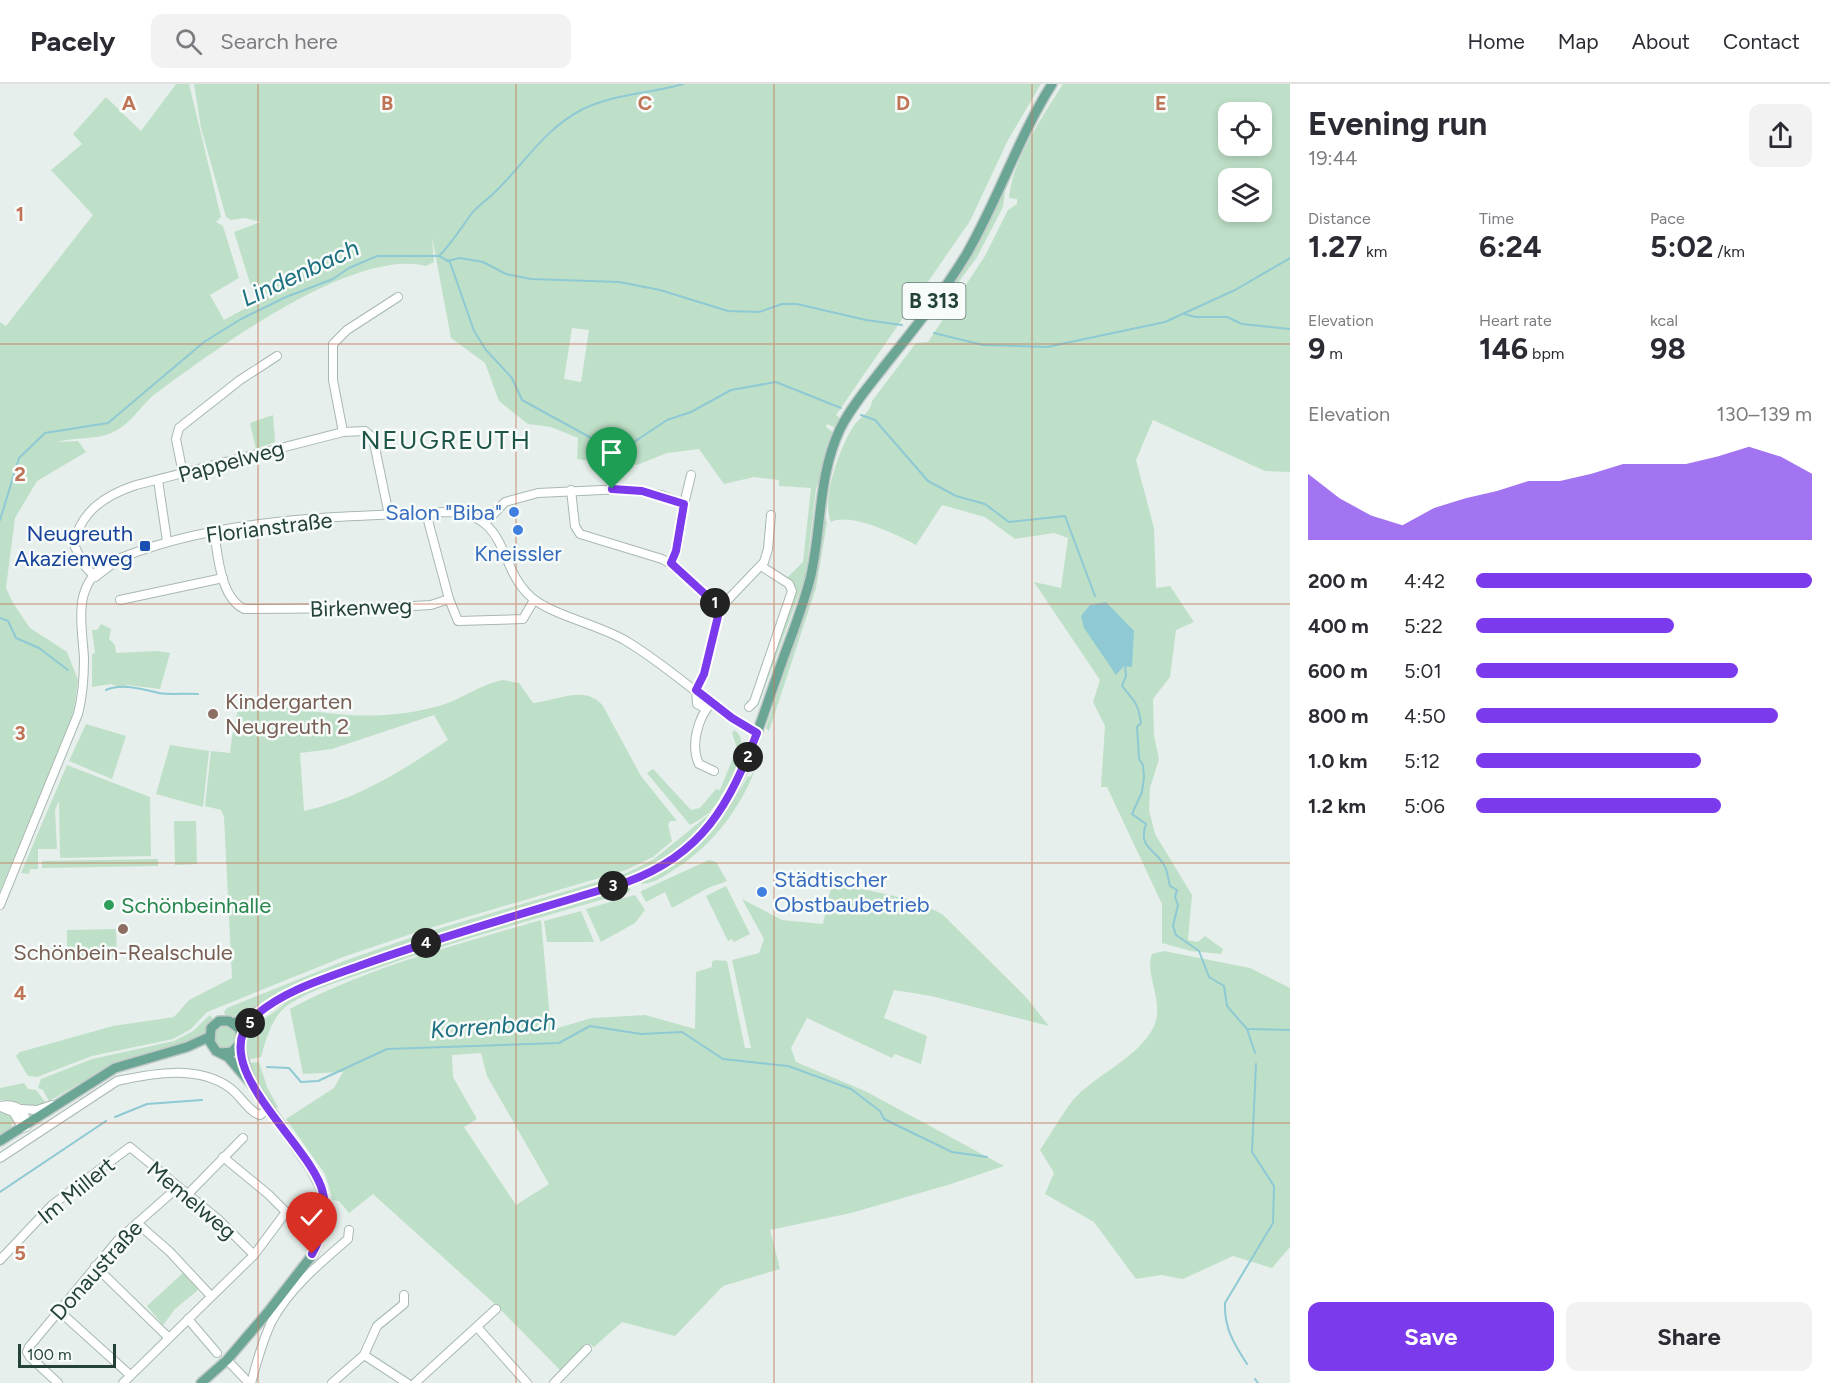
<!DOCTYPE html>
<meta charset="utf-8">
<style>
:root{--surface:#fff;--page:#f2f2f3;--text:#2b2b33;--muted:#7c7c81;--line:#e1e1e2;--accent:#7c3aed}
body{margin:0;font-family:Figtree,sans-serif;background:var(--page);color:var(--text);height:100vh;display:flex;flex-direction:column;font-size:22px;white-space:nowrap}
*{box-sizing:border-box;margin:0}
p{font-size:20px;color:var(--muted)}
.icon{flex:none;width:33px;height:33px;fill:none;stroke:currentColor;stroke-width:2;stroke-linecap:round;stroke-linejoin:round}
.map{position:relative;flex:1;overflow:hidden}
.side{display:flex;flex-direction:column;background:var(--surface);width:540px}
.side>*{flex:none}
.fabs{position:absolute;left:1218px;top:18px;display:grid;gap:12px}
.fabs a{display:grid;place-items:center;width:54px;height:54px;border-radius:12px;background:var(--surface);box-shadow:0 3px 9px #0003;font-size:30px}
.scale{position:absolute;left:18px;bottom:15px;width:98px;box-sizing:border-box;padding-left:6px;border:3px solid #24423a;border-top:0;font-size:16px;line-height:21px;white-space:nowrap;color:#24423a;-webkit-text-stroke:4px #f7fbf9;paint-order:stroke}
.pin{position:absolute;display:grid;place-items:center;width:51px;height:51px;color:#fff;margin:-62px -26px;border-radius:50% 50% 50% 0;rotate:-45deg;box-shadow:0 0 6px #0007}
.pin .icon{rotate:45deg}
.km{position:absolute;width:30px;height:30px;margin:-15px;border-radius:50%;background:#222;color:#fff;font-size:16px;line-height:30px;text-align:center}
.round{display:grid;place-items:center;flex:none;width:63px;height:63px;border-radius:12px;background:var(--page)}
.overview{display:flex;align-items:center;justify-content:space-between;height:102px;padding:0 18px}
h1{font-size:33px;font-weight:700;line-height:45px}
.metrics{display:grid;grid-template-columns:repeat(3,1fr);gap:9px;height:102px;padding:6px 18px}
.metrics div{display:grid;align-content:center}
.metrics b{font-size:30px;font-weight:700}
.metrics small{font-size:16px;font-weight:400}
.metrics p{font-size:16px}
.chart{height:168px;padding:12px 18px}
.chart p{display:flex;justify-content:space-between}
.chart svg{width:100%;height:108px;margin-top:6px;fill:var(--accent);opacity:.7}
.cta{display:flex;gap:12px;margin-top:auto;padding:12px 18px}
.cta a{flex:1;height:69px;border-radius:12px;background:var(--accent);color:#fff;font-size:24px;font-weight:700;line-height:69px;text-align:center}
.cta a+a{background:var(--page);color:var(--text)}
ul{padding:0 18px;list-style:none;font-size:20px}
li{display:grid;grid-template-columns:96px 72px 1fr;align-items:center;height:45px}
li i{height:15px;border-radius:8px;background:var(--accent)}
header{display:flex;align-items:center;gap:36px;box-sizing:border-box;height:84px;padding:0 30px;background:var(--surface);border-bottom:2px solid var(--line)}
header strong{font-size:28px}
nav{display:flex;gap:33px;margin-inline-start:auto;font-size:21px}
.search{width:420px;height:54px;background:var(--page);display:flex;align-items:center;gap:15px;box-sizing:border-box;padding:0 21px;border-radius:12px;color:var(--muted);font-size:22px}
main{display:flex;flex:1;min-height:0}
.map>svg:first-child{display:block}
.green{fill:#bfe0c8;fill-rule:evenodd}
.water{fill:#8ec9d4}
.lines{fill:none;stroke-linecap:round;stroke-linejoin:round}
.stream{stroke:#8ec9d4;stroke-width:2}
.minor-casing{stroke:#a8b8b2;stroke-width:10}
.major-casing{stroke:#c2cac8;stroke-width:12}
.minor{stroke:#fff;stroke-width:8}
.major{stroke:#6aa596;stroke-width:9}
.route-casing{stroke:#fff;stroke-width:12}
.route{stroke:#7c3aed;stroke-width:8}
.grid{fill:none;stroke:#c07456;stroke-width:1.5;stroke-opacity:0.55}
.shop-dot{fill:#3f7fe0;stroke:#f7fbf9;stroke-width:2}
.transit-dot{fill:#1a4fb4;stroke:#f7fbf9;stroke-width:2}
.education-dot{fill:#8d6e63;stroke:#f7fbf9;stroke-width:2}
.leisure-dot{fill:#2e9e5b;stroke:#f7fbf9;stroke-width:2}
.labels{text-anchor:middle;stroke-width:5;stroke-linejoin:round;paint-order:stroke}
.shield{fill:#f7fbf9;stroke:#637a73;stroke-width:1.5}
.shield-label{font-size:21px;font-weight:bold;fill:#24423a}
.street-label{font-size:22px;fill:#24423a;stroke:#f7fbf9}
.shop-label{font-size:22px;fill:#366cbe;stroke:#f7fbf9;text-anchor:end}
.transit-label{font-size:22px;fill:#164399;stroke:#f7fbf9;text-anchor:end}
.education-label{font-size:22px;fill:#785e54;stroke:#f7fbf9;text-anchor:start}
.leisure-label{font-size:22px;fill:#27864d;stroke:#f7fbf9;text-anchor:start}
.water-label{font-size:24px;font-style:italic;fill:#1c6f80;stroke:#f7fbf9}
.quarter-label{font-size:26px;letter-spacing:1.5px;fill:#1f5548;stroke:#f7fbf9}
.grid-label{font-size:20px;text-anchor:middle;font-weight:bold;fill:#c07456;stroke:#f7fbf9;stroke-width:5;stroke-linejoin:round;paint-order:stroke}
</style>
<header>
<strong>Pacely</strong>
<div class="search"><svg class="icon" aria-label="search" viewBox="0 0 24 24"><circle cx="10" cy="10" r="6"/><path d="M15 15l6 6"/></svg>Search here</div>
<nav><a>Home</a><a>Map</a><a>About</a><a>Contact</a></nav>
</header>
<main>
<div class="map">
<svg width="1290" height="1299" viewBox="0 0 1290 1299">
<rect width="100%" height="100%" fill="#e6efeb"/>
<!-- green -->
<g class="green">
<path d="M176,0H189L221,133L216,138L223,142L239,194L210,211L224,236L293,198L255,215L234,148L261,138L245,134L231,136L226,133L201,44L194,0H1041L1008,56L970,137L836,331L840,334L834,343L827,340L826,343L833,348L816,405L806,491L758,622H755L796,506L787,494L803,478L811,404L779,402V396L754,393L724,400L699,365L667,369L637,381L610,377L600,379L577,375L578,354L551,343L528,340L499,317L485,279L451,254L432,153L434,178L426,182C353,163 213,267 155,310C139,323 131,341 111,349C96,356 74,353 57,358L78,357L86,368L37,397L15,434L6,504L13,519L30,544L67,568L78,596L74,626L66,649L0,807V238L6,242L93,131L51,86L82,60L73,50L106,13L141,47ZM572,244L589,246L581,298L564,295Z"/>
<path d="M1063,0H1290V388L1265,387L1153,336L1136,376L1154,444L1156,504L1170,502L1194,538L1176,546L1170,593L1153,615L1154,652L1159,675L1150,704L1149,726L1155,750L1192,811L1188,856L1198,858L1205,852L1223,865L1221,870L1191,867L1162,859V820L1107,703H1101L1105,642L1093,618L1100,596L1034,498L1061,504L1068,454L1054,449L1015,455L985,433L942,421L916,461C898,451 851,428 831,438C821,415 840,363 853,343C860,332 870,330 872,317L916,259L928,258L985,172L1008,126L1017,120V115L1009,114C1012,76 1043,32 1063,0ZM1228,28H1262V62H1228ZM1228,94H1262V128H1228ZM1084,544L1132,582H1124L1116,590Z"/>
<path d="M1006,99L1003,123L977,173L952,207L950,203L969,176Z"/>
<path d="M273,331L275,358L256,365L250,339Z"/>
<path d="M824,428L827,439L816,504L769,647L766,644L817,486Z"/>
<path d="M101,540L111,545L109,555L115,561L116,569L157,567L170,569L160,605L128,601L122,604L111,600L92,603V570L95,569L92,546H97Z"/>
<path d="M503,596L519,599L533,619C558,617 585,600 603,622L641,692L677,737H670L668,741L672,757L653,773L626,786L423,846L343,873L207,928L191,945L173,955L92,972L37,993L28,992L16,972L20,968L113,942L174,933L189,916L232,894L224,733L221,726L205,722L211,667L230,669C233,650 233,626 248,613C312,630 374,640 439,622C461,616 480,600 503,596ZM434,631L448,656C403,686 358,715 304,727L300,669L332,665Z"/>
<path d="M86,640L126,652L112,695L69,677Z"/>
<path d="M734,646C756,659 722,714 710,728C704,733 697,737 690,741L647,689L653,685L691,726L700,724L716,705L720,706L737,664L732,649Z"/>
<path d="M170,661L209,667L203,723L156,710Z"/>
<path d="M67,681L150,713L151,772L60,774L59,717L55,726L57,765H38V785H30L29,790L21,789Z"/>
<path d="M755,686C738,729 709,765 669,789C660,794 650,802 639,799C688,776 722,739 748,692L750,693Z"/>
<path d="M725,713L704,741L686,759L643,789L402,862L302,900L241,933L226,932L224,928L227,924L344,877L424,849L627,789L654,775L712,728Z"/>
<path d="M174,737H196L197,780L175,781Z"/>
<path d="M158,775V782L42,784V777Z"/>
<path d="M709,776L716,778L727,797L708,804L672,824L665,808L646,818L641,809V807Z"/>
<path d="M832,798L916,817L942,830L1025,912L1049,942L931,912L894,906L884,934L927,952L921,980L895,970L892,974L807,934L791,964L796,978L865,1007L1004,1082L951,1100L851,1129L770,1146L780,1185L723,1202L675,1252L622,1238L594,1263L590,1260L561,1287L497,1222L373,1110L349,1129L339,1117L333,1116L325,1090L286,1035L334,1004L343,988L303,990L290,925C368,883 456,861 541,836L551,946L592,934L645,931L695,945L696,888L712,883V878L715,876L727,877L745,964H751L732,876L759,869L764,855L742,815L782,836L823,840ZM481,969L487,992L549,1100L516,1121L464,1043L477,1035L453,993L452,971Z"/>
<path d="M726,802L750,850L734,858L732,855L728,857L706,812Z"/>
<path d="M627,803L631,805L629,808C543,833 456,856 372,886C344,896 312,905 288,921C272,932 266,955 261,973L246,976C240,940 254,943 277,926C287,917 297,911 308,905L475,847Z"/>
<path d="M635,811L645,826L635,839L601,858L586,825Z"/>
<path d="M581,827L594,858H547L544,837Z"/>
<path d="M116,845L117,874L67,875V846Z"/>
<path d="M1164,867L1250,884L1290,904V1163L1272,1184L1233,1172L1183,1195L1161,1191L1136,1195L1094,1138L1045,1110L1054,1089L1040,1066C1051,1050 1061,1031 1073,1016C1095,991 1141,972 1154,942C1165,918 1144,890 1152,870Z"/>
<path d="M210,931L214,936L203,951L192,957L112,981L49,1017L43,1006L38,1004L41,995L92,975L174,957L193,947Z"/>
<circle cx="225" cy="953" r="12"/>
<path d="M259,978L267,1003L278,1023L275,1025L257,1001L247,979Z"/>
<path d="M24,999L28,1005L36,1006L46,1019C30,1028 17,1015 0,1016V1004Z"/>
<path d="M0,1027H7L14,1035L10,1045L0,1051Z"/>
<path d="M184,1188L198,1206L175,1225L163,1241L147,1222Z"/>
</g>
<!-- water -->
<path class="water" d="M1106,518L1134,547L1132,583L1124,582L1116,591L1084,544L1081,532L1090,521Z"/>
<g class="lines">
<!-- stream -->
<g class="stream">
<path d="M439,172C452,159 461,144 472,129C480,120 491,113 499,104C527,76 544,46 581,26C612,10 649,10 683,0"/>
<path d="M447,177L460,174L483,178L506,190L531,195L619,198L660,206L728,227L759,228L782,220H797L866,236L902,241"/>
<path d="M1184,230L1195,233H1227L1242,240L1290,245"/>
<path d="M934,249L983,261L1047,263L1165,238L1235,206L1290,174"/>
<path d="M861,331L875,336L928,397L956,412L985,420L1009,438L1065,432L1095,512"/>
<path d="M0,436L19,374L45,349L108,339L204,258L241,235L286,213L333,195L349,184L377,172H439L450,178L474,247L486,266L512,294L522,316L604,361L631,360L667,336L691,328L731,306L776,298L841,324"/>
<path d="M0,534L8,537L16,554L39,564L68,586"/>
<path d="M1125,581L1126,592L1122,602C1134,617 1138,618 1141,639L1137,643L1139,675L1143,681L1144,693L1142,708L1132,730L1146,740C1137,765 1157,765 1165,783C1168,788 1168,796 1170,802L1177,806L1175,813L1178,821L1173,842L1176,851L1199,867L1209,893L1224,902L1227,922L1247,945"/>
<path d="M106,606C122,599 143,605 159,609C171,611 186,609 198,610"/>
<path d="M1247,945L1255,969"/>
<path d="M1248,945L1290,946"/>
<path d="M267,983L289,984L301,998L318,997L387,965L559,959L590,942L641,950L682,948L723,975L788,982L851,1005L880,1027L884,1035L952,1068L987,1073"/>
<path d="M115,1033L147,1020L202,1016"/>
<path d="M0,1108L106,1037"/>
<path d="M1247,1280C1234,1260 1224,1244 1225,1219L1273,1139L1274,1102L1252,1068L1256,980"/>
<path d="M1255,1295L1258,1299"/>
</g>
<!-- minor casing -->
<g class="minor-casing">
<g id="minor">
<path d="M343,348L333,296V260L347,246L398,213"/>
<path d="M183,390L176,355L179,344L240,296L277,272"/>
<path d="M158,396L167,457"/>
<path d="M571,406L575,442L580,450L662,475L678,484L720,524L704,590L696,606"/>
<path d="M426,429L449,515"/>
<path d="M485,439L505,418L538,409L623,405L661,411L684,420L691,391"/>
<path d="M214,448C218,471 220,513 244,525L375,524L431,521L449,515L458,537L523,535L534,516"/>
<path d="M671,479L677,467L684,420"/>
<path d="M95,493L84,481L74,461C80,427 106,411 136,401L343,348L365,347L373,354L389,431"/>
<path d="M95,493L115,478"/>
<path d="M120,516L223,494"/>
<path d="M720,524L764,478L768,465L771,431"/>
<path d="M696,606L697,620L706,625"/>
<path d="M712,618C698,633 690,661 699,680L714,687"/>
<path d="M749,623L754,618L792,507L789,500L761,482"/>
<path d="M0,821L78,630C83,611 84,593 84,574C82,539 72,504 106,480C212,433 333,433 447,428C511,430 496,482 531,513C551,531 600,541 626,557C672,584 710,624 757,649"/>
<path d="M0,1022C16,1019 27,1026 26,1043"/>
<path d="M1,1023L13,1028L23,1044"/>
<path d="M21,1025L37,1026L52,1021"/>
<path d="M0,1074L117,997C154,989 198,981 230,1004C240,1011 249,1028 260,1031L268,1025"/>
<path d="M188,1110L243,1054"/>
<path d="M137,1139L170,1168L211,1212"/>
<path d="M0,1176L52,1121L130,1063L218,1135L254,1171"/>
<path d="M95,1182L168,1253"/>
<path d="M58,1226L130,1291"/>
<path d="M188,1235L217,1269"/>
<path d="M477,1243L527,1299"/>
<path d="M364,1271L407,1299"/>
<path d="M227,1276L249,1299"/>
<path d="M58,1299L30,1273L27,1268L29,1263L118,1156L177,1104"/>
<path d="M123,1299L254,1171L286,1128L268,1110L223,1073"/>
<path d="M251,1299C257,1278 262,1257 272,1237C289,1205 320,1179 348,1155L349,1146"/>
<path d="M332,1299L364,1271L377,1242L404,1220V1211"/>
<path d="M415,1299L496,1225"/>
<path d="M554,1299L587,1265"/>
</g>
</g>
<!-- major casing -->
<g class="major-casing">
<g id="major">
<path d="M234,939C260,929 281,912 306,902C411,860 520,831 627,798C727,760 744,685 777,592C788,559 803,525 811,491C822,441 818,392 840,345C852,321 870,301 886,280C914,245 943,209 966,171C998,116 1018,54 1052,0"/>
<path d="M239,962L251,998"/>
<path d="M0,1057L115,984L187,963L209,953"/>
<path d="M201,1299L227,1276L268,1228L313,1170L325,1140L323,1108L311,1084L254,1003L228,973L216,967L210,958L211,944L219,937H229L240,945L241,958L232,968L221,969"/>
</g>
</g>
<!-- minor -->
<use href="#minor" class="minor"/>
<!-- major -->
<use href="#major" class="major"/>
</g>
<g class="lines">
<!-- route casing -->
<g class="route-casing">
<path id="route" d="M312,1170C323,1150 329,1131 323,1109C312,1060 200,979 256,931C285,906 324,895 359,882C447,850 537,826 627,798C703,770 729,721 757,649L732,634L696,606L704,590L720,524L671,479L676,467L684,420L642,407L612,405"/>
</g>
<!-- route -->
<use href="#route" class="route"/>
</g>
<!-- grid -->
<path class="grid" d="M258,0V1299M516,0V1299M774,0V1299M1032,0V1299M0,260H1290M0,520H1290M0,779H1290M0,1039H1290"/>
<!-- markers -->
<g class="shop-dot">
<circle cx="514" cy="428" r="6"/>
<circle cx="518" cy="446" r="6"/>
<circle cx="762" cy="808" r="6"/>
</g>
<rect class="transit-dot" x="139" y="456" width="12" height="12" rx="3"/>
<g class="education-dot">
<circle cx="213" cy="630" r="6"/>
<circle cx="123" cy="845" r="6"/>
</g>
<circle class="leisure-dot" cx="109" cy="821" r="6"/>
<g class="labels">
<!-- shield labels -->
<rect class="shield" x="902.5" y="199" width="63" height="36" rx="4.5"/>
<g class="shield-label">
<text x="934" y="224">B 313</text>
</g>
<!-- street labels -->
<g class="street-label">
<text transform="translate(231 377) rotate(-15)" y="8">Pappelweg</text>
<text transform="translate(269 443) rotate(-7)" y="8">Florianstraße</text>
<text transform="translate(361 523) rotate(-2)" y="8">Birkenweg</text>
<text transform="translate(76 1106) rotate(-39)" y="8">Im Millert</text>
<text transform="translate(192 1116) rotate(40)" y="8">Memelweg</text>
<text transform="translate(96 1186) rotate(-48)" y="8">Donaustraße</text>
</g>
<!-- shop labels -->
<g class="shop-label">
<text x="502" y="436">Salon "Biba"</text>
<text x="518" y="477" text-anchor="middle">Kneissler</text>
<text x="774" y="803" text-anchor="start">Städtischer<tspan x="774" dy="25">Obstbaubetrieb</tspan></text>
</g>
<!-- transit labels -->
<g class="transit-label">
<text x="133" y="457">Neugreuth<tspan x="133" dy="25">Akazienweg</tspan></text>
</g>
<!-- education labels -->
<g class="education-label">
<text x="225" y="625">Kindergarten<tspan x="225" dy="25">Neugreuth 2</tspan></text>
<text x="123" y="876" text-anchor="middle">Schönbein-Realschule</text>
</g>
<!-- leisure labels -->
<g class="leisure-label">
<text x="121" y="829">Schönbeinhalle</text>
</g>
<!-- water labels -->
<g class="water-label">
<text transform="translate(300 189) rotate(-25)" y="8">Lindenbach</text>
<text transform="translate(493 942) rotate(-4)" y="8">Korrenbach</text>
</g>
<!-- quarter labels -->
<g class="quarter-label">
<text x="446" y="365">NEUGREUTH</text>
</g>
</g>
<g class="grid-label">
<text x="129" y="26">A</text>
<text x="387" y="26">B</text>
<text x="645" y="26">C</text>
<text x="903" y="26">D</text>
<text x="1161" y="26">E</text>
<text x="20" y="137">1</text>
<text x="20" y="397">2</text>
<text x="20" y="656">3</text>
<text x="20" y="916">4</text>
<text x="20" y="1176">5</text>
</g>
</svg>
<div class="fabs">
<a><svg class="icon" aria-label="locate" viewBox="0 0 24 24"><circle cx="12" cy="12" r="6"/><path d="M12 2v4M12 18v4M2 12h4M18 12h4"/></svg></a>
<a><svg class="icon" aria-label="layers" viewBox="0 0 24 24"><path d="M12 4l9 5-9 5-9-5zM3 14l9 5 9-5"/></svg></a>
</div>
<div class="scale">100 m</div>
<div class="pin" style="left:612px;top:405px;background:#1e9e55"><svg class="icon" aria-label="arrive" viewBox="0 0 24 24"><path d="M6 21V4h12l-3 4 3 4H6"/></svg></div>
<div class="pin" style="left:312px;top:1170px;background:#d93025"><svg class="icon" aria-label="check" viewBox="0 0 24 24"><path d="M5 12l5 5 9-10"/></svg></div>
<b class="km" style="left:715px;top:519px">1</b>
<b class="km" style="left:748px;top:673px">2</b>
<b class="km" style="left:613px;top:802px">3</b>
<b class="km" style="left:426px;top:859px">4</b>
<b class="km" style="left:250px;top:939px">5</b>
</div>
<section class="side">
<div class="overview"><div><h1>Evening run</h1><p>19:44</p></div><a class="round"><svg class="icon" aria-label="share" viewBox="0 0 24 24"><path d="M12 15V3M7 8l5-5 5 5M5 13v7h14v-7"/></svg></a></div>
<div class="metrics">
<div><p>Distance</p><b>1.27<small> km</small></b></div>
<div><p>Time</p><b>6:24</b></div>
<div><p>Pace</p><b>5:02<small> /km</small></b></div>
</div>
<div class="metrics">
<div><p>Elevation</p><b>9<small> m</small></b></div>
<div><p>Heart rate</p><b>146<small> bpm</small></b></div>
<div><p>kcal</p><b>98</b></div>
</div>
<div class="chart"><p><span>Elevation</span>130–139 m</p>
<svg viewBox="0 0 160 44" preserveAspectRatio="none"><path d="M0 44V17L10 27L20 34L30 38L40 31L50 27L60 24L70 20L80 20L90 17L100 13L110 13L120 13L130 10L140 6L150 10L160 17V44z"/></svg>
</div>
<ul>
<li><b>200 m</b>4:42<i style="width:100%"></i></li>
<li><b>400 m</b>5:22<i style="width:59%"></i></li>
<li><b>600 m</b>5:01<i style="width:78%"></i></li>
<li><b>800 m</b>4:50<i style="width:90%"></i></li>
<li><b>1.0 km</b>5:12<i style="width:67%"></i></li>
<li><b>1.2 km</b>5:06<i style="width:73%"></i></li>
</ul>
<div class="cta"><a>Save</a><a>Share</a></div>
</section>
</main>
